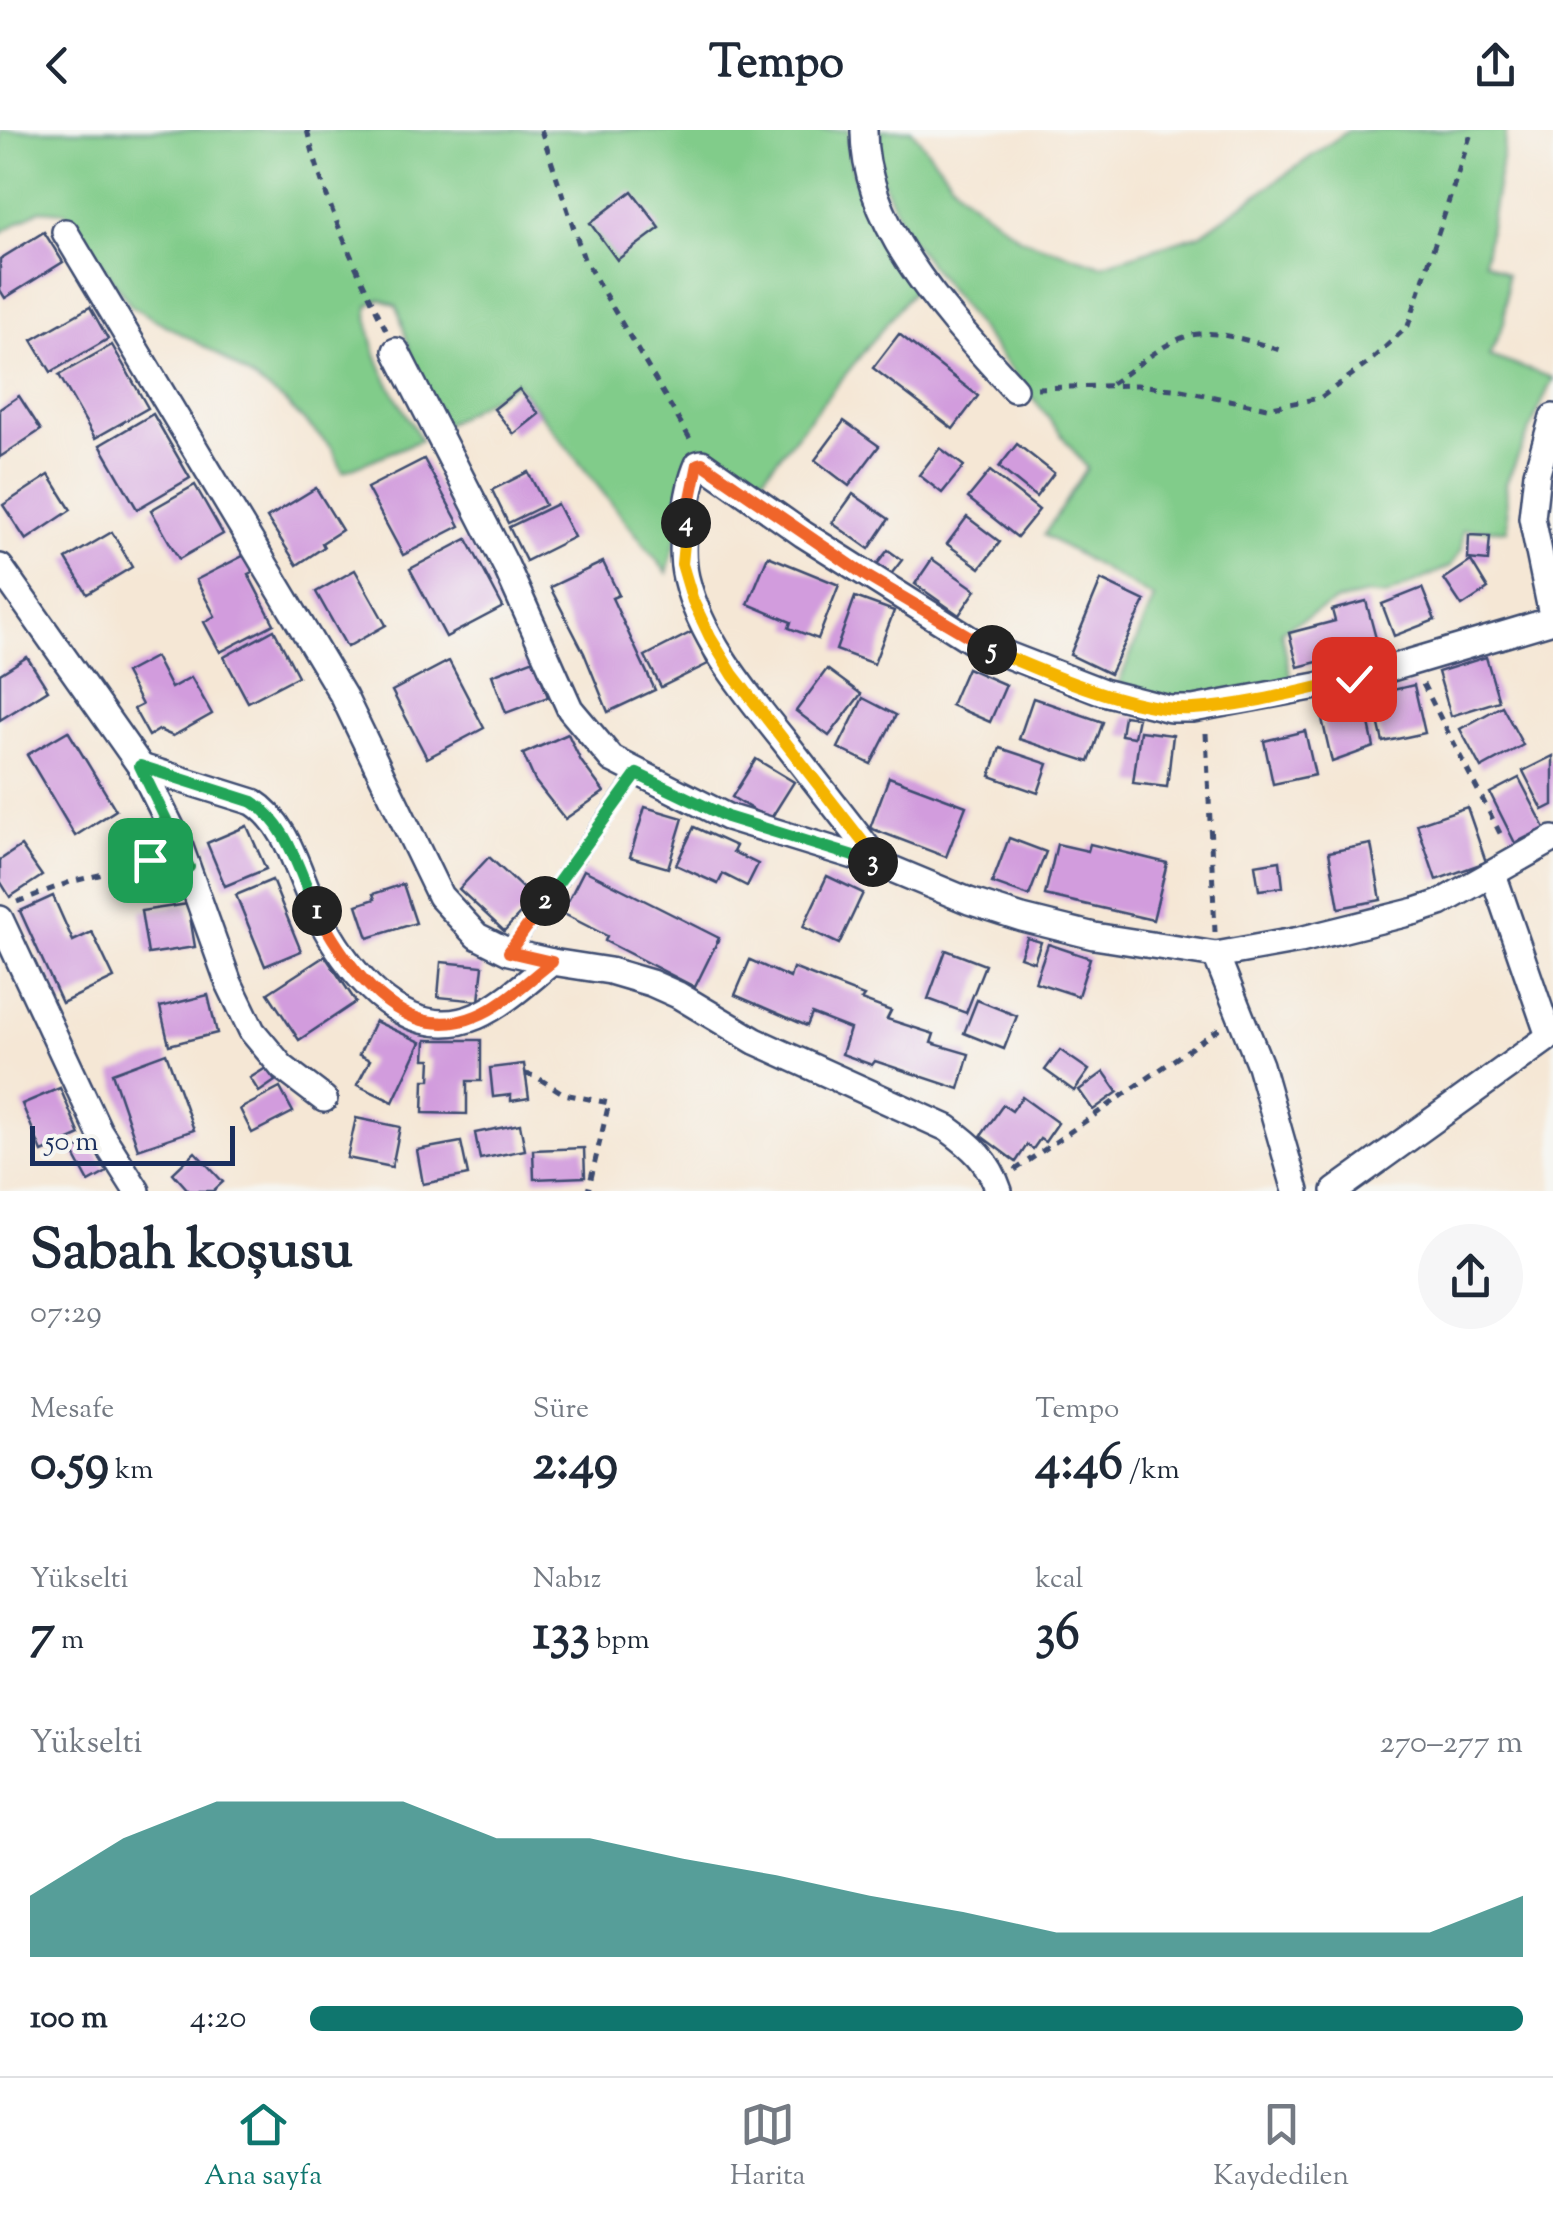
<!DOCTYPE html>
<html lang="tr">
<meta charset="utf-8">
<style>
:root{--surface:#fff;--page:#f6f6f7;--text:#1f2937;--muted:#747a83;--line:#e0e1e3;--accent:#0f766e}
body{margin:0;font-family:"Sorts Mill Goudy",serif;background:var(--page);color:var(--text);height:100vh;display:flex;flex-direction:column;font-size:38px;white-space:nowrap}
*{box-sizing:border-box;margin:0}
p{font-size:32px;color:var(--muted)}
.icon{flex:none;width:55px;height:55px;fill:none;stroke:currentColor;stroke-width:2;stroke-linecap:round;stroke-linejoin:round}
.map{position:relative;height:1061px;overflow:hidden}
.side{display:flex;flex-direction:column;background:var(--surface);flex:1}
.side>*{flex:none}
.scale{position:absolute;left:30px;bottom:25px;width:205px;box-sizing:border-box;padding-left:10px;border:5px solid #1b2f5e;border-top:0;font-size:28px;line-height:35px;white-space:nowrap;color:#1b2f5e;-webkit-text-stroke:8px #f6f6f2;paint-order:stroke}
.pin{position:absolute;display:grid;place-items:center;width:85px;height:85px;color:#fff;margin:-42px;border-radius:20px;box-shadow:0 5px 15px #0006}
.km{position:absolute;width:50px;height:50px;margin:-25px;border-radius:50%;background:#222;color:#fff;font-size:28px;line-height:50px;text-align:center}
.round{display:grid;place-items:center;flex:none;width:105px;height:105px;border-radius:52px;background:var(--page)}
.overview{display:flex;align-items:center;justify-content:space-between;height:170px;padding:0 30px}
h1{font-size:55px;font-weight:800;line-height:75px}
.stats{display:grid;grid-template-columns:repeat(3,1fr);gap:15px;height:170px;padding:10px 30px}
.stats div{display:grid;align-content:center}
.stats b{font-size:50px;font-weight:800}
.stats small{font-size:28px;font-weight:400}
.stats p{font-size:28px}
.chart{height:280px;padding:20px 30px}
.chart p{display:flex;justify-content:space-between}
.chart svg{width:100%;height:180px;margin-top:10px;fill:var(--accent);opacity:.7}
ul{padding:0 30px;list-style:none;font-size:32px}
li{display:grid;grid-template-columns:160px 120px 1fr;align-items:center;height:75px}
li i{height:25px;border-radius:12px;background:var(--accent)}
header{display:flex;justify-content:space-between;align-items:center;height:130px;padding:0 30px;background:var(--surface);font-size:45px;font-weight:800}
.dock{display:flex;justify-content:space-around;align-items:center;height:140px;border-top:2px solid var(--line);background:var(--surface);font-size:28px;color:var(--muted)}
.dock a{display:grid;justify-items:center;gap:5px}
.dock .current{color:var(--accent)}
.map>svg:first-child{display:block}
.green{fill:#81cc8a;stroke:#4e7e74;stroke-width:2.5}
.building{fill:#d29cdd}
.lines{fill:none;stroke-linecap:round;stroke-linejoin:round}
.service-casing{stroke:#3c4b70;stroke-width:18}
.minor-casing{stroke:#3c4b70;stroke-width:30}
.path{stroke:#3c4b70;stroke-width:5;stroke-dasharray:8 8;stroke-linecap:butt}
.service{stroke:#fff;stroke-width:12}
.minor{stroke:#fff;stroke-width:25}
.split-1-casing{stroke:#fff;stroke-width:20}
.split-2-casing{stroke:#fff;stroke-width:20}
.split-3-casing{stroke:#fff;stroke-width:20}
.split-4-casing{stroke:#fff;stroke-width:20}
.split-5-casing{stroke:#fff;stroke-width:20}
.split-6-casing{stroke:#fff;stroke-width:20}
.split-1{stroke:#22a559;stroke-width:12}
.split-2{stroke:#f0652b;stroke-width:12}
.split-3{stroke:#22a559;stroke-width:12}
.split-4{stroke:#f5b400;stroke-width:12}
.split-5{stroke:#f0652b;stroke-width:12}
.split-6{stroke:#f5b400;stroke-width:12}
</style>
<header><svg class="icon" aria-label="back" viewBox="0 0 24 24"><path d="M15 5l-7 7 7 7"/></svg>Tempo<svg class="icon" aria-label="share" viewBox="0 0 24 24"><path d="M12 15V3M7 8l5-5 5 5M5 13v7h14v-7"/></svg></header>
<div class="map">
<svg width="1553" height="1061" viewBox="0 0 1553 1061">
<rect width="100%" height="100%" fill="#f6f6f2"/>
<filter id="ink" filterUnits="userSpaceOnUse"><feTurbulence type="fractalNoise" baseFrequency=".01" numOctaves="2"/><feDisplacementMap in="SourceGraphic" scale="20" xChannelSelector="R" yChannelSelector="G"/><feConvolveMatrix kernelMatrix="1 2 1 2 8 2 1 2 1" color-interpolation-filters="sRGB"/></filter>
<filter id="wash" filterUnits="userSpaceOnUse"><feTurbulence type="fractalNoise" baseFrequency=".0048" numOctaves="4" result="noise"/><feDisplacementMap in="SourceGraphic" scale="40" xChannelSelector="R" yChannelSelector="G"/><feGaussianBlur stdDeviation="2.25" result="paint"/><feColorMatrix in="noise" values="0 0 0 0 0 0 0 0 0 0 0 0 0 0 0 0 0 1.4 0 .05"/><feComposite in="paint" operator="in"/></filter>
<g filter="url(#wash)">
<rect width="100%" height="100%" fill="#f5e7d5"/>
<!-- green -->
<g class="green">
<path d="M0,0H849C845,60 885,110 915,158L749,364L703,333L693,348L667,443L516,253L445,295L416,242L397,176L380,169L368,176C366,225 398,268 421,310L343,342L332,318L283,270L216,223L131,176L65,82L40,80L0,103Z"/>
<path d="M881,0H912L961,63L1021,109L1101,135L1201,104L1349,0H1507L1484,131L1507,145L1504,193L1489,226L1553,248L1506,353L1508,400L1463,399L1462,418L1451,436L1386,466L1368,464L1337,471L1281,501L1292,552L1182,571L1118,555L1154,468L1044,405L1087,338L907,105L882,51L878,10Z"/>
</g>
<g id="blocks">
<!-- building -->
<g class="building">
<path d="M632,61L660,98L617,130L590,93Z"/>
<path d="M44,102L63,132L5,168L0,160V129Z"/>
<path d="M90,177L108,209L51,242L32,210Z"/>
<path d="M899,204L978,266L953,299L873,238Z"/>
<path d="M112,215L148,278L95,308L59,245Z"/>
<path d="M519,259L539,284L514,304L494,279Z"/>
<path d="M19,266L41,300L0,327V279Z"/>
<path d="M153,284L190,348L137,379L100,315Z"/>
<path d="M844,291L879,316L849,356L815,330Z"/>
<path d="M1017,314L1054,343L1036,367L999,337Z"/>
<path d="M940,318L964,336L942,363L919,345Z"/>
<path d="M424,329L460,396L403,425L367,358Z"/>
<path d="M990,341L1039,380L1017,407L968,368Z"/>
<path d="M528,342L545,375L508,393L492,360Z"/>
<path d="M49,345L71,380L26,410L3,375Z"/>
<path d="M195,355L223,404L179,429L151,380Z"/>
<path d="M316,358L342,400L322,413L324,417L297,435L267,388Z"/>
<path d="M853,364L889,389L869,419L832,393Z"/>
<path d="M557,374L574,407L526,431L509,397Z"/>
<path d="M967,387L1000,412L980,438L947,414Z"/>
<path d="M112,402L132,437L87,464L66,429Z"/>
<path d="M1469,405L1490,406L1488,431L1468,429Z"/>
<path d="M467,409L503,477L446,507L410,439Z"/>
<path d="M888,420L902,430L888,448L874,438Z"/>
<path d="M245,425L254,441L248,444L274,494L220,522L204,492L215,486L196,450Z"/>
<path d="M768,426L839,455L818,509L789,498L791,492L748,474Z"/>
<path d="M932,429L976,460L959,485L915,454Z"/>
<path d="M1471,431L1488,459L1462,476L1444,449Z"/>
<path d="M603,432L619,465L612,468L655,560L608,582L584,523L550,457Z"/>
<path d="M355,440L386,495L347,517L316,462Z"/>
<path d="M1101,450L1145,471L1110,544L1070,525Z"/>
<path d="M1422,458L1435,490L1394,506L1382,474Z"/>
<path d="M855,467L894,481L874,534L836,520Z"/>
<path d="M1366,471L1378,516L1298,537L1289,503L1335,491L1332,480Z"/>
<path d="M274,500L298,546L248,572L224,527Z"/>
<path d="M692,502L708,534L661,557L645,526Z"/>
<path d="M27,527L48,560L0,590V544Z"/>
<path d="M155,527L171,558L191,547L212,584L173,606L159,600L149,606L134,579L142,575L125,543Z"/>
<path d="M1486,527L1499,571L1451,586L1438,542Z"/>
<path d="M534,529L548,567L506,583L492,545Z"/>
<path d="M449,531L484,598L427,628L392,561Z"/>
<path d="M967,538L1006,555L990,592L951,575Z"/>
<path d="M827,539L861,564L829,606L796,581Z"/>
<path d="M1414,555L1425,603L1383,612L1372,565Z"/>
<path d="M1363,566L1374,617L1332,632L1319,576Z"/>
<path d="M863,568L896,585L871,634L838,618Z"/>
<path d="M1033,568L1103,592L1089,632L1019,609Z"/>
<path d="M1502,576L1523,615L1481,638L1460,599Z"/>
<path d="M1124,586L1138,588L1134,607L1121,605Z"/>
<path d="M68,601L116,680L75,706L27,625Z"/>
<path d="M1140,601L1173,605L1167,657L1133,653Z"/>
<path d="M1305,601L1315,645L1273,654L1264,611Z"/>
<path d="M568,604L581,631L604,662L565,689L535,651L523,624Z"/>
<path d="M1000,618L1048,634L1038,663L990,646Z"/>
<path d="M1553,626V675L1543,680L1523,641Z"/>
<path d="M756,629L794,652L770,690L732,667Z"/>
<path d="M889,647L966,676L946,727L870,698Z"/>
<path d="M1519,648L1545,698L1515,713L1490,663Z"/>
<path d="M645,677L683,688L668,738L630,727Z"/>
<path d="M1467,677L1486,732L1436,750L1417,694Z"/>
<path d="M247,696L266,739L225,756L207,713Z"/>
<path d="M694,697L736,716L733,722L758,734L747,756L723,744L718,754L676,735Z"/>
<path d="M1009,708L1046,722L1029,766L992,753Z"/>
<path d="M1057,714L1088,721L1090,714L1167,733L1153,790L1045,765Z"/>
<path d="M1371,714L1381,770L1339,778L1329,722Z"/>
<path d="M21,716L42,746L10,767L0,751V730Z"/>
<path d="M489,727L534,769L504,801L459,759Z"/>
<path d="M1280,731L1283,757L1259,760L1255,735Z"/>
<path d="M584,740L719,808L695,857L605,811L607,806L562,783Z"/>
<path d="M827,746L863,763L839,814L803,797Z"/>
<path d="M272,750L301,821L265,836L236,765Z"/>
<path d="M403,754L416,793L368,808L357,775L375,769L373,764Z"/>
<path d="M53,766L73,811L92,802L114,848L62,873L20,781Z"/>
<path d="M188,774L195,817L148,824L141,781Z"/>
<path d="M1027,808L1041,812L1034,832L1020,827Z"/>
<path d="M1048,814L1090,828L1078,866L1035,852Z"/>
<path d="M946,820L985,835L966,883L928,869Z"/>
<path d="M325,826L356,872L299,910L268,863Z"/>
<path d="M750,830L790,848L793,838L864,866L861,870L891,881L887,889L934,904L931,913L969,924L959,959L875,931L872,935L842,924L850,899L812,884L807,896L735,865Z"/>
<path d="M441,832L483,836L479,871L438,867Z"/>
<path d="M208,865L217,903L169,915L160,877Z"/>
<path d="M977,870L1017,886L1004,919L964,903Z"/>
<path d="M375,891L421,912L393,972L357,955L370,930L359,925Z"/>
<path d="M426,910H481V951H467V984L423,983L424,950H430L431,929H425Z"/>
<path d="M1060,920L1089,940L1074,961L1045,940Z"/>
<path d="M166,923L194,1000L138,1019L112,943Z"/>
<path d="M524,934L529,968L511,971V965L493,967L490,938Z"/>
<path d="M266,938L275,951L259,962L250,948Z"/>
<path d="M1104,942L1118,962L1093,980L1079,960Z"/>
<path d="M60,958L80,1005L42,1022L22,974Z"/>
<path d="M280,958L293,982L252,1003L240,979Z"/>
<path d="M1022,967L1058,993L1045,1012L1040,1009L1033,1019L1027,1015L1016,1032L981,1006L1003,975L1012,981Z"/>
<path d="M356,988L400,997L392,1037L347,1028Z"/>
<path d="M520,994L525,1020L480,1029L475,1003Z"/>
<path d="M90,1011L107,1042L89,1052L72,1021Z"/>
<path d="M461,1012L468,1045L423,1054L417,1020Z"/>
<path d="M584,1018L585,1047L534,1049L533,1020Z"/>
<path d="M195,1022L223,1052L213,1061H189L173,1043Z"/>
</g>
</g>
</g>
<g filter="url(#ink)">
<use href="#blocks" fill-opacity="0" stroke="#3c4b70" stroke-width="2.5"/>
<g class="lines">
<!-- service casing -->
<g class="service-casing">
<path id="service" d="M509,822L637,643"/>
</g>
<!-- minor casing -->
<g class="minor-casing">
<g id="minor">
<path d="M864,0C863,99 952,190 1014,259"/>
<path d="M65,102L344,567L440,766L477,806L509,822L552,832"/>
<path d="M396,221L506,436L570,579L612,629L727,687L880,734L969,771L1022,788L1094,806L1216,825L1300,810L1416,781L1440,773L1553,709"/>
<path d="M0,437L141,637L177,709L228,851L252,901L282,937L324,969"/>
<path d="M141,637L253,672C288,694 297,741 314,776C342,834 402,918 477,886C504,874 529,850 552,832L610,841L651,853L678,865L755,911L947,998C972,1016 989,1031 999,1061"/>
<path d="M880,734C848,693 817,653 785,612C746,563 701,510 686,448C679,419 686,361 698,334L702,333L803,404L974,512L1103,562L1170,579H1193L1354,549L1553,490L1532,388L1537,343L1553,287"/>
<path d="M1493,744L1549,906"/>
<path d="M0,789L99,1001L137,1061"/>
<path d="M1216,825L1260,935L1296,1061"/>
<path d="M1335,1061L1553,904"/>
</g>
</g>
<!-- path -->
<g class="path">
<path d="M307,0C325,73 353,133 386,200"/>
<path d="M541,0L584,129L692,312"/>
<path d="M1111,254C1188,199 1187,191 1280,220"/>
<path d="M1037,258L1137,255L1181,260L1267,278L1320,268L1368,233L1408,196L1472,0"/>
<path d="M1423,554L1503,709"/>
<path d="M1206,603L1215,802"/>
<path d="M17,772L70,752L128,738L158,726"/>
<path d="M525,944L535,946L564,964L609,973L588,1061"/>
<path d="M1015,1040L1220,898"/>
</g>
<!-- service -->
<use href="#service" class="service"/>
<!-- minor -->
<use href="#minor" class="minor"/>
</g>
</g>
<g class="lines" filter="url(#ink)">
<!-- split-1 casing -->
<g class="split-1-casing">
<path id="split-1" d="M150,730L166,722L174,741L189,737L140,636L253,672C289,695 299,744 317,781"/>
</g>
<!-- split-2 casing -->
<g class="split-2-casing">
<path id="split-2" d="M317,781C346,836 402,917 476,886C504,875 528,850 552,832L509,822L545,771"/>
</g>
<!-- split-3 casing -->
<g class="split-3-casing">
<path id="split-3" d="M545,771L637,644L727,687L873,732"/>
</g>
<!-- split-4 casing -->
<g class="split-4-casing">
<path id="split-4" d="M686,393L682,434L693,471L710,507L733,545L880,734L873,732"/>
</g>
<!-- split-5 casing -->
<g class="split-5-casing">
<path id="split-5" d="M686,393L698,334L702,333L868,447L992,520"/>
</g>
<!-- split-6 casing -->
<g class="split-6-casing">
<path id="split-6" d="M992,520C1045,543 1137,583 1193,579C1247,576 1302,560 1354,549"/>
</g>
<!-- split-1 -->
<use href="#split-1" class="split-1"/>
<!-- split-2 -->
<use href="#split-2" class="split-2"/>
<!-- split-3 -->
<use href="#split-3" class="split-3"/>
<!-- split-4 -->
<use href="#split-4" class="split-4"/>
<!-- split-5 -->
<use href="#split-5" class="split-5"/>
<!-- split-6 -->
<use href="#split-6" class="split-6"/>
</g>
</svg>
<div class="scale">50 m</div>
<div class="pin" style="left:150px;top:730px;background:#1e9e55"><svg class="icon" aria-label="arrive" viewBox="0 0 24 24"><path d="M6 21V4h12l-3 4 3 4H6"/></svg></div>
<div class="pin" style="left:1354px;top:549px;background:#d93025"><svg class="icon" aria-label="check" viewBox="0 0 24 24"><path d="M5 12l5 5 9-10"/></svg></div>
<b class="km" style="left:317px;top:781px">1</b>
<b class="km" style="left:545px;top:771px">2</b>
<b class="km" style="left:873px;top:732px">3</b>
<b class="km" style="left:686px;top:393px">4</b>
<b class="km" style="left:992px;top:520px">5</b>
</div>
<section class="side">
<div class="overview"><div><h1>Sabah koşusu</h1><p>07:29</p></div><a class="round"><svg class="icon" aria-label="share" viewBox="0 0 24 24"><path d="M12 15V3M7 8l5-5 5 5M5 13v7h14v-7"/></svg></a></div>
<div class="stats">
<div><p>Mesafe</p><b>0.59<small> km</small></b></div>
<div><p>Süre</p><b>2:49</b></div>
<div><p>Tempo</p><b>4:46<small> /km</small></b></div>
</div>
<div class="stats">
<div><p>Yükselti</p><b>7<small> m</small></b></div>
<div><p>Nabız</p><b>133<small> bpm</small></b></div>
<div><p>kcal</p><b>36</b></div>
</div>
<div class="chart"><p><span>Yükselti</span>270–277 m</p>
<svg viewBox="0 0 160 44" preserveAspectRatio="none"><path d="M0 44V29L10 15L20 6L30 6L40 6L50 15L60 15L70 20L80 24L90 29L100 33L110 38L120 38L130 38L140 38L150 38L160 29V44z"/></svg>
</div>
<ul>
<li><b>100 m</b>4:20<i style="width:100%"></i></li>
</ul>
</section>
<nav class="dock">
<a class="current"><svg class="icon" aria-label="home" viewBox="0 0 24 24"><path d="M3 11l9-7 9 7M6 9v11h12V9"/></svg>Ana sayfa</a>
<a><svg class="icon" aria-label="map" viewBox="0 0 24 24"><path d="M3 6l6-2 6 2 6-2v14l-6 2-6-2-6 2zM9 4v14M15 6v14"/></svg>Harita</a>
<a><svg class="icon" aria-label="saved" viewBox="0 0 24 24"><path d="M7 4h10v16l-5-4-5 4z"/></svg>Kaydedilen</a>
</nav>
